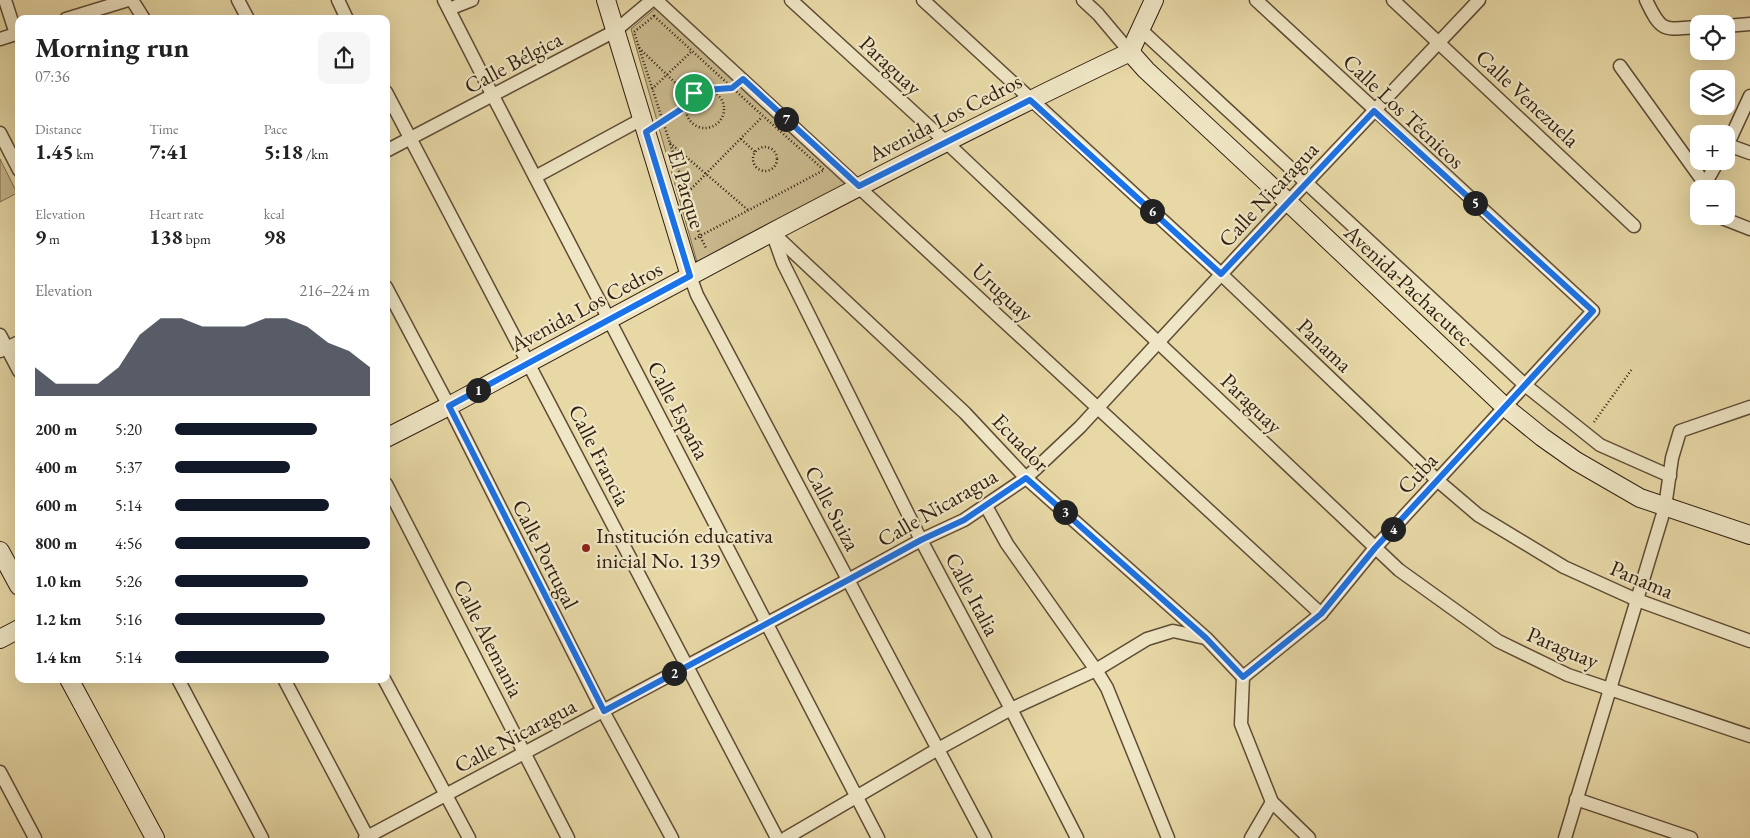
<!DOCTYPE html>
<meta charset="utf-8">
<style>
:root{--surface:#fff;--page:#f6f6f6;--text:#222;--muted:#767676;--accent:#111827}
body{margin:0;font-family:"EB Garamond",serif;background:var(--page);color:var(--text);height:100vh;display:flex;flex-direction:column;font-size:19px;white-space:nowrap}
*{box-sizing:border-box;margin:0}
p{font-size:16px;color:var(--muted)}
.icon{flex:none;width:28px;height:28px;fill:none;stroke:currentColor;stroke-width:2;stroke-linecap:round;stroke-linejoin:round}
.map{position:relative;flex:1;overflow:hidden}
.panel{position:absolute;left:15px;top:15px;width:375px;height:668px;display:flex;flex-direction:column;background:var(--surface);border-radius:10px;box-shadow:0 5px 20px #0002}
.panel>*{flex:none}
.controls{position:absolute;left:1690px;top:15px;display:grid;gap:10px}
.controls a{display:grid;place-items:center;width:45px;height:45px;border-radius:10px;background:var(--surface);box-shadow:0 5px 20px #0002;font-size:25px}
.pin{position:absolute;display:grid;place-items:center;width:42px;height:42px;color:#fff;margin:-21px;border:2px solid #fff;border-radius:50%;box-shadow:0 1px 5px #0007}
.km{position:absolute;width:25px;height:25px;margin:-12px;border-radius:50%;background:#222;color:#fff;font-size:14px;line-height:25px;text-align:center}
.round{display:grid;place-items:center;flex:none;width:52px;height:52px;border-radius:10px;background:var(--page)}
.summary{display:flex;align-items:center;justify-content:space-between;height:85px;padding:0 20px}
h1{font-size:28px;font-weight:700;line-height:38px}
.metrics{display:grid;grid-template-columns:repeat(3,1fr);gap:8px;height:85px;padding:5px 20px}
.metrics div{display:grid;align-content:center}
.metrics b{font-size:21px;font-weight:700}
.metrics small{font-size:14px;font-weight:400}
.metrics p{font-size:14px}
.chart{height:140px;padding:10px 20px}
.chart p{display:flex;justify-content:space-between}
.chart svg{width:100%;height:90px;margin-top:5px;fill:var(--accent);opacity:.7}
ul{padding:0 20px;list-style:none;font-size:16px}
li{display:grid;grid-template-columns:80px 60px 1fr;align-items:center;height:38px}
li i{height:12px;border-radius:6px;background:var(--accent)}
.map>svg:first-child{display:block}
.green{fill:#c8b88c;stroke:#7d6b4e}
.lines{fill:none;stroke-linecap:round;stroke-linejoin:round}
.street-casing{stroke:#5f4c36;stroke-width:15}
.secondary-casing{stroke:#321e10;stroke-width:20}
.path{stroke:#321e10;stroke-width:2.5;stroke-dasharray:1 2.5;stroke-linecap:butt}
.street{stroke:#efe6c5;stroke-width:12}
.secondary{stroke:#efe6c5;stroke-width:18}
.route-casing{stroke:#fff;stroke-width:10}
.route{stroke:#1a73e8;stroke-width:6}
.poi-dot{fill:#8f2418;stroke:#efe6c5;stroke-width:2}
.labels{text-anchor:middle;stroke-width:4.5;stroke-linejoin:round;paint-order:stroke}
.street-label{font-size:22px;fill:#321e10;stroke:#efe6c5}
.poi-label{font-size:22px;fill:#321e10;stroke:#efe6c5;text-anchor:start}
</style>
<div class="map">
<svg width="1750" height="838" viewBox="0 0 1750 838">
<rect width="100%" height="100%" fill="#e7d8a6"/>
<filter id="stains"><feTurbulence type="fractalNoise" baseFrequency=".004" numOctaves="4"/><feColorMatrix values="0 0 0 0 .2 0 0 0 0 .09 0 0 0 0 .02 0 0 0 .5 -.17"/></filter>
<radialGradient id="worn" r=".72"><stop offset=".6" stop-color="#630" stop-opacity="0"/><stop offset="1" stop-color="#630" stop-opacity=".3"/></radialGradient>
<!-- green -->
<g class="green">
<path d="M657,7L848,185L697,262L631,29Z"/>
<path d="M0,159L17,193L0,202Z"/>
</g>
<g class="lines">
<!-- street casing -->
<g class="street-casing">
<g id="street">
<path d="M5,0L16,34"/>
<path d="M132,0L144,19"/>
<path d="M238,0L248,19"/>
<path d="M338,0L347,19"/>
<path d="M444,0L493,96L878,838"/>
<path d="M656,0L1321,614"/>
<path d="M791,0L946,142L1399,570L1498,641L1568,675L1750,736"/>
<path d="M923,0L1221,274L1437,480L1478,515L1564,567L1637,600L1750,641"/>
<path d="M1083,0L1098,14L1130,52"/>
<path d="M1393,0L1634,226"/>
<path d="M1646,0C1662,34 1664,29 1699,27"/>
<path d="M449,9L472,0"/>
<path d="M66,19L128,0"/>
<path d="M1726,26L1750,24"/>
<path d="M1140,29L1525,385L1600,445L1670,476"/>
<path d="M0,39L19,33"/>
<path d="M1620,66L1705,184"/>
<path d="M386,92C518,340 645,590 777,838"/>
<path d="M0,133L19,170"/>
<path d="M1728,145L1750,153"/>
<path d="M1726,148L1750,96"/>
<path d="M386,151L615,31L652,0"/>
<path d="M535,177L642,119"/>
<path d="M1704,189L1705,184L1718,161"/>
<path d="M1717,216L1750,229"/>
<path d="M772,232L783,263L921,540L1011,709L1077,838"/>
<path d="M774,234L965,413L1026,478L1206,638L1243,677"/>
<path d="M690,276L697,295L985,838"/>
<path d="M386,287L449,406L603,711L672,838"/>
<path d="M0,335L19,371"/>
<path d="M0,351L19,342"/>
<path d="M386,484L568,838"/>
<path d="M986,506L1007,544L1096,670L1107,688L1168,838"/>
<path d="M1243,677L1321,614L1375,548L1593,311L1256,0"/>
<path d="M1243,677L1241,724L1272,802L1309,838"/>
<path d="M178,679L262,838"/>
<path d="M284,679L368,838"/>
<path d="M384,679L469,838"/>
<path d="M0,772L35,838"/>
<path d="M1576,799L1691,838"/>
<path d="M365,838L848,580L921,540L964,520L1026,478L1080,427L1288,202L1479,0"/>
<path d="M786,838L938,749L1011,709L1096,670L1147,639L1173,631L1205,638"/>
<path d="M1251,838L1272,802"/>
<path d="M1565,838L1665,507L1672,458L1680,431L1750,407"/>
</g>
</g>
<!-- secondary casing -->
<g class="secondary-casing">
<g id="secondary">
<path d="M606,0L690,276"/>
<path d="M1130,52L1146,70L1288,202L1505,407L1542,437L1576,461L1640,498L1750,535"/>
<path d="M1130,52L1154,0"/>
<path d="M386,438L449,406C674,284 898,162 1130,52"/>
<path d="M0,551L19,586"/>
<path d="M0,639L19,629"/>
<path d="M69,679L155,838"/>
</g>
</g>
<!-- path -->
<g class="path">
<path d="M654,16L763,116L824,170L700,236L634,32Z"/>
<path d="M639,48L690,97"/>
<path d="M652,89L692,51"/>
<path d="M712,90L732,88"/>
<circle cx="705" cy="109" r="19"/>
<path d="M663,122L686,106"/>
<path d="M741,139L755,152"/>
<path d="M670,143L748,210"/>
<circle cx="765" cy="159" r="12"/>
<path d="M686,194L762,117"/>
<path d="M695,239L700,236L706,248"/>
<path d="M1594,422L1632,369"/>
</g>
<!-- street -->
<use href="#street" class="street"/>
<!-- secondary -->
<use href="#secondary" class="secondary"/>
</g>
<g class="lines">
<!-- route casing -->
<g class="route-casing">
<path id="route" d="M743,79L859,186L1030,100L1221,274L1374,111L1593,311L1375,548L1321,614L1243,677L1206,638L1026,478L964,520L921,540L848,580L604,711L449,406L690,276L646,132L686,106L690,97L694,93L705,90L732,88Z"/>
</g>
<!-- route -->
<use href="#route" class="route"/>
</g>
<!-- markers -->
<circle class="poi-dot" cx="586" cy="548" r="5"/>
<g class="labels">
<!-- street labels -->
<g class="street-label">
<text transform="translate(513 62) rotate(-28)" y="8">Calle Bélgica</text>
<text transform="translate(891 65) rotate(43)" y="8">Paraguay</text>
<text transform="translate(1528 98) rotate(43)" y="8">Calle Venezuela</text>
<text transform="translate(1404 111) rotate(43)" y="8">Calle Los Técnicos</text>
<text transform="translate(945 117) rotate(-27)" y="8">Avenida Los Cedros</text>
<text transform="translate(687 189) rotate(73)" y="8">El Parque</text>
<text transform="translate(1268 194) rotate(-47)" y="8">Calle Nicaragua</text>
<text transform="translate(1409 285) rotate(43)" y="8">Avenida Pachacutec</text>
<text transform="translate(1003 292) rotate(43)" y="8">Uruguay</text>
<text transform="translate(586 306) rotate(-28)" y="8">Avenida Los Cedros</text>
<text transform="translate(1325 345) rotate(44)" y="8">Panama</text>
<text transform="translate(1252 403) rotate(44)" y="8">Paraguay</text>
<text transform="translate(679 410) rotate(62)" y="8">Calle España</text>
<text transform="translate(1021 442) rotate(46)" y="8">Ecuador</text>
<text transform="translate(600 455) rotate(63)" y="8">Calle Francia</text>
<text transform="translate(1417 473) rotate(-47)" y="8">Cuba</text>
<text transform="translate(937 507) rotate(-30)" y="8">Calle Nicaragua</text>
<text transform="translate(833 508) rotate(62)" y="8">Calle Suiza</text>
<text transform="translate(546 554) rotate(63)" y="8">Calle Portugal</text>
<text transform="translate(1642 579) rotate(23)" y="8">Panama</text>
<text transform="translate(973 594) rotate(62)" y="8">Calle Italia</text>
<text transform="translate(489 638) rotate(63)" y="8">Calle Alemania</text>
<text transform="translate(1563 647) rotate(23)" y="8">Paraguay</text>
<text transform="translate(515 735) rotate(-28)" y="8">Calle Nicaragua</text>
</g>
<!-- poi labels -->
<g class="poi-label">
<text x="596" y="543">Institución educativa<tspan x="596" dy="25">inicial No. 139</tspan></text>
</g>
</g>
<rect width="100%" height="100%" filter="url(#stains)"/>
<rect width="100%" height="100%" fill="url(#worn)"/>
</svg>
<div class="controls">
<a><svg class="icon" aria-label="locate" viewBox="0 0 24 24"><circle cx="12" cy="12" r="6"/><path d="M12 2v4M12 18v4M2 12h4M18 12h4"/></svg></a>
<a><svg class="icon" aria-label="layers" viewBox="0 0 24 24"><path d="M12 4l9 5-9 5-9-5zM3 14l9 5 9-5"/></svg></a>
<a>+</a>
<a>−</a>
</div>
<div class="pin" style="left:694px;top:93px;background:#1e9e55"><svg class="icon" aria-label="arrive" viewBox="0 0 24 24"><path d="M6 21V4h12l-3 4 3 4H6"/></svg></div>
<b class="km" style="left:478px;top:390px">1</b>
<b class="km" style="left:674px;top:673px">2</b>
<b class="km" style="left:1065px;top:512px">3</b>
<b class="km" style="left:1393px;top:529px">4</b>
<b class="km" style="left:1475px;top:203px">5</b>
<b class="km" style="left:1152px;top:211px">6</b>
<b class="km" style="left:786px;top:119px">7</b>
<section class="panel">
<div class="summary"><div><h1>Morning run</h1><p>07:36</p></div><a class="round"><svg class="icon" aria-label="share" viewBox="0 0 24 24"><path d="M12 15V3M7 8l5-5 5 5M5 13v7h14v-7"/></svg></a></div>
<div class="metrics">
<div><p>Distance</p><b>1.45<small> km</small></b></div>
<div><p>Time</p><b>7:41</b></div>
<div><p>Pace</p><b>5:18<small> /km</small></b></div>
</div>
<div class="metrics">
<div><p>Elevation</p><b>9<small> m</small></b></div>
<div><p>Heart rate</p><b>138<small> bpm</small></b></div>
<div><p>kcal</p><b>98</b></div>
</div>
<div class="chart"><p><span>Elevation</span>216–224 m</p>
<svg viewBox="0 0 160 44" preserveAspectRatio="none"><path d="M0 44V30L10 38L20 38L30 38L40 30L50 14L60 6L70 6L80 10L90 10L100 10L110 6L120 6L130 10L140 18L150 22L160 30V44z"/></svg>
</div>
<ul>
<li><b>200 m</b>5:20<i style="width:73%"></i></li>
<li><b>400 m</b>5:37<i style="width:59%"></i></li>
<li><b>600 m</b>5:14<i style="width:79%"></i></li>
<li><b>800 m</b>4:56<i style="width:100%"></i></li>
<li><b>1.0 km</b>5:26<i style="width:68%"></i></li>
<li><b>1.2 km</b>5:16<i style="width:77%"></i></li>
<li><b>1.4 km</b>5:14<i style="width:79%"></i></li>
</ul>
</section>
</div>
